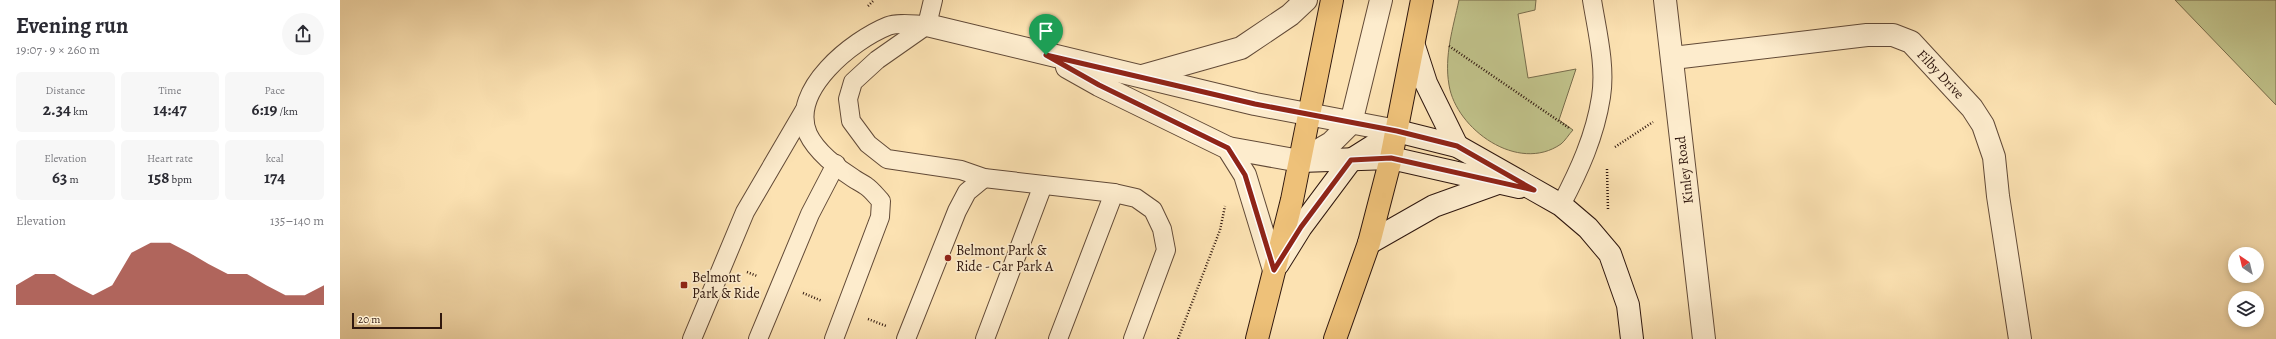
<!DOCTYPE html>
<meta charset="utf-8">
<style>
:root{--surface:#fff;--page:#f7f7f7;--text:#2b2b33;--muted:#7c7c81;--accent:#8f2418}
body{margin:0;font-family:Alegreya,serif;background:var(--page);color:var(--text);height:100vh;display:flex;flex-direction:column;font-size:15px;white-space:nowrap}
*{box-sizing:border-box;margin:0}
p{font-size:13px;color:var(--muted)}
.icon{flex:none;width:22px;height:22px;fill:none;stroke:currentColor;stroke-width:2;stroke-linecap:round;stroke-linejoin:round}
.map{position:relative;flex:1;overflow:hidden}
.sheet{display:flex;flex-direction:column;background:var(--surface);width:340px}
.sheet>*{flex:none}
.needle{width:26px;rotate:325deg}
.fabs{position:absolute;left:1888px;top:247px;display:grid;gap:8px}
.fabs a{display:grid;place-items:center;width:36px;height:36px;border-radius:50%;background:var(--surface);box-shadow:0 2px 6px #0003;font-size:20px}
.scale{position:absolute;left:12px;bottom:10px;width:90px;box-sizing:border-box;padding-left:4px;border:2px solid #2f170e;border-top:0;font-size:11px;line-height:14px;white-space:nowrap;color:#2f170e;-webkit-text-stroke:3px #fdeccd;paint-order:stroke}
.pin{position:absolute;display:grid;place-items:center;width:34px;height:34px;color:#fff;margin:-41px -17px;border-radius:50% 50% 50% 0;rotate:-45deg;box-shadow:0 0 4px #0007}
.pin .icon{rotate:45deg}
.round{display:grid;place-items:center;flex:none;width:42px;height:42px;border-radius:21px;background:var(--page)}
.summary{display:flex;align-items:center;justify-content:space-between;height:68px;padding:0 16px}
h1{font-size:22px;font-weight:600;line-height:30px}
.metrics{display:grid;grid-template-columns:repeat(3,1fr);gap:6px;height:68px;padding:4px 16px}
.metrics div{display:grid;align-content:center;border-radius:6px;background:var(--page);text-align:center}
.metrics b{font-size:17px;font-weight:600}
.metrics small{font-size:11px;font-weight:400}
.metrics p{font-size:11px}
.chart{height:112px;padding:8px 16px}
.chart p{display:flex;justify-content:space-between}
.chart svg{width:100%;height:72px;margin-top:4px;fill:var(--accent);opacity:.7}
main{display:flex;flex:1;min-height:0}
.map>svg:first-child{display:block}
.green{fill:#c1c38b;stroke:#786d4c}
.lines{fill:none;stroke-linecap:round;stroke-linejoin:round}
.lane-casing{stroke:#624a37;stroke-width:20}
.street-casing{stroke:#624a37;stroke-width:24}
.secondary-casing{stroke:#2f170e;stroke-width:24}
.highway-casing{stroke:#2f170e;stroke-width:24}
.path{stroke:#2f170e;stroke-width:2.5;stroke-dasharray:1 2;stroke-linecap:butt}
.lane{stroke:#fdeccd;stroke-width:18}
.street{stroke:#fdeccd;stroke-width:22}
.secondary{stroke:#fdeccd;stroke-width:22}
.highway{stroke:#eec179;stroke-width:22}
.route-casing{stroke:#fff;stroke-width:8}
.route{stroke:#8f2418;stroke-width:5}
.poi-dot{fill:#8f2418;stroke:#fdeccd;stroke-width:1.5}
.labels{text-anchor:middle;stroke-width:3.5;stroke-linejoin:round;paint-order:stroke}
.street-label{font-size:14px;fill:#2f170e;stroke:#fdeccd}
.poi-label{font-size:14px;fill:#2f170e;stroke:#fdeccd;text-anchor:start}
</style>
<main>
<section class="sheet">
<div class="summary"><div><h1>Evening run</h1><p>19:07 · 9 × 260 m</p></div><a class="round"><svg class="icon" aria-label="share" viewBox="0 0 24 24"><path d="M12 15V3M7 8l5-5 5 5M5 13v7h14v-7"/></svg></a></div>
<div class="metrics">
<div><p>Distance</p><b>2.34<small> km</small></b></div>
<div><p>Time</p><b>14:47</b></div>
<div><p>Pace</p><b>6:19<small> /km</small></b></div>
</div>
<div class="metrics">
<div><p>Elevation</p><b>63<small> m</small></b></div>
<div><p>Heart rate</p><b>158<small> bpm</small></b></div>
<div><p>kcal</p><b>174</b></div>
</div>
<div class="chart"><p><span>Elevation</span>135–140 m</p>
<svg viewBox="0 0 160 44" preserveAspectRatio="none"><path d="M0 44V32L10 25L20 25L30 32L40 38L50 32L60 12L70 6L80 6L90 12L100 19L110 25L120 25L130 32L140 38L150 38L160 32V44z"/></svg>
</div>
</section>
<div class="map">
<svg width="1936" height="339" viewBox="0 0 1936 339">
<rect width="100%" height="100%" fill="#fce2b2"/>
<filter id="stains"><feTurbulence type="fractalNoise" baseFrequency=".005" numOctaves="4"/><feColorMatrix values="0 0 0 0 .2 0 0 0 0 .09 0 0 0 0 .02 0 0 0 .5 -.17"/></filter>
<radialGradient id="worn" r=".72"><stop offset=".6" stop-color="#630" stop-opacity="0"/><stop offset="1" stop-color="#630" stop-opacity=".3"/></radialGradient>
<!-- green -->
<g class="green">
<path d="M1119,0H1196L1195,10L1178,14L1188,78L1236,69L1219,120L1233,130C1229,134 1225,141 1221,144C1178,174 1116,129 1109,85C1104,56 1113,28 1119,0Z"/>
<path d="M1835,0H1936V105Z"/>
</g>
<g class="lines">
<!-- lane casing -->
<g class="lane-casing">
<g id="lane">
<path d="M593,0L587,25L537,60L513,82L508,99L511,121L528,144L547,159L621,170L644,178L774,193L796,198L813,210L822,229L826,250L793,339"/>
<path d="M1221,205C1239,171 1255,136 1261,97C1266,66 1257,31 1252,0"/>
<path d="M352,339L405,212L464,111"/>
<path d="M418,339L470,214L496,164"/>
<path d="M494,339L540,217L541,201C536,196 532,190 526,186C522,183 517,181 513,178C497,168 476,151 468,134C449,90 513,40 548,26C558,22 576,25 587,25"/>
<path d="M566,339L617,211L627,192L644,178"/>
<path d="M645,339L703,185"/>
<path d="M718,339L774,193"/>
</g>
</g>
<!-- street casing -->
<g class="street-casing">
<g id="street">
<path d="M1325,0L1364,339"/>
<path d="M587,25L915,104L1057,131"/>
<path d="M1333,58L1527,35H1553L1571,42L1632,108L1643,125L1654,157L1658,196L1680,339"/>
<path d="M727,67L759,85L888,148L905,175L934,270"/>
<path d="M802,76L901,48L950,15L966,0"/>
<path d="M888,148L960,161L991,143L1011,123L1041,0"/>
</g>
</g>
<!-- secondary casing -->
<g class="secondary-casing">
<g id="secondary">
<path d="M1074,46L1086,83L1117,146"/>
<path d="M960,161L1051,158L1179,187"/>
<path d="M1029,243L1094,206L1158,183"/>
<path d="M938,264L961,227L1011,160L1057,131L1117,146L1221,205L1248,228L1270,254L1288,305L1292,339"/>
</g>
</g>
<!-- highway casing -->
<g class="highway-casing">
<g id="highway">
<path d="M917,339L952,200L992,0"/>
<path d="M995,339L1029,243L1051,158L1082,0"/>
</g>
</g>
<!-- path -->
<g class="path">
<path d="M528,6L534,0"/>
<path d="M1109,46L1229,128"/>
<path d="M1275,147L1313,122"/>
<path d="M1267,169L1268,210"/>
<path d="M407,272L417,276"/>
<path d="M463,293L482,301"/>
<path d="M528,319L546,326"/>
<path d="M838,339L880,230L885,206"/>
</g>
<!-- lane -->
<use href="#lane" class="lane"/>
<!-- street -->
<use href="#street" class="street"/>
<!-- secondary -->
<use href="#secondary" class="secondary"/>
<!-- highway -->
<use href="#highway" class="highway"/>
</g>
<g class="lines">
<!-- route casing -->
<g class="route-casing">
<path id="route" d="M706,55L915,104L1057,131L1117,146L1194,190L1051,158L1011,160L961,227L934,270L905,175L888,148L759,85Z"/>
</g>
<!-- route -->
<use href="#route" class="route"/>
</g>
<!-- markers -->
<g class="poi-dot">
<circle cx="608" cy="258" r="4"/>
<rect x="340" y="281" width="8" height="8" rx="2"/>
</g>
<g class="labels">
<!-- street labels -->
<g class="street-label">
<text transform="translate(1601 74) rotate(47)" y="5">Filby Drive</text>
<text transform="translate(1344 170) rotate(-97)" y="5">Kinley Road</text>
</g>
<!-- poi labels -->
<g class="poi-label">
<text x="616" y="255">Belmont Park &amp;<tspan x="616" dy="16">Ride - Car Park A</tspan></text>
<text x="352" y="282">Belmont<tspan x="352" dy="16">Park &amp; Ride</tspan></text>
</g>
</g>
<rect width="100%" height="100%" filter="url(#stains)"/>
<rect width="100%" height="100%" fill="url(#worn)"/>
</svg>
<div class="fabs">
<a><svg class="needle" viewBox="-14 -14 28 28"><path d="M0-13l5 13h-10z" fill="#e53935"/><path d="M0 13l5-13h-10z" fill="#7c7c81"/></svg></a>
<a><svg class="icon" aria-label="layers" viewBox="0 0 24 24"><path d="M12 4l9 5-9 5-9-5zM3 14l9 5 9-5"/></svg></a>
</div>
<div class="scale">20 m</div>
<div class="pin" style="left:706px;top:55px;background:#1e9e55"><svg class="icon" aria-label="arrive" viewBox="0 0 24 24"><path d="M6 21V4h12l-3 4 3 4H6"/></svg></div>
</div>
</main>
